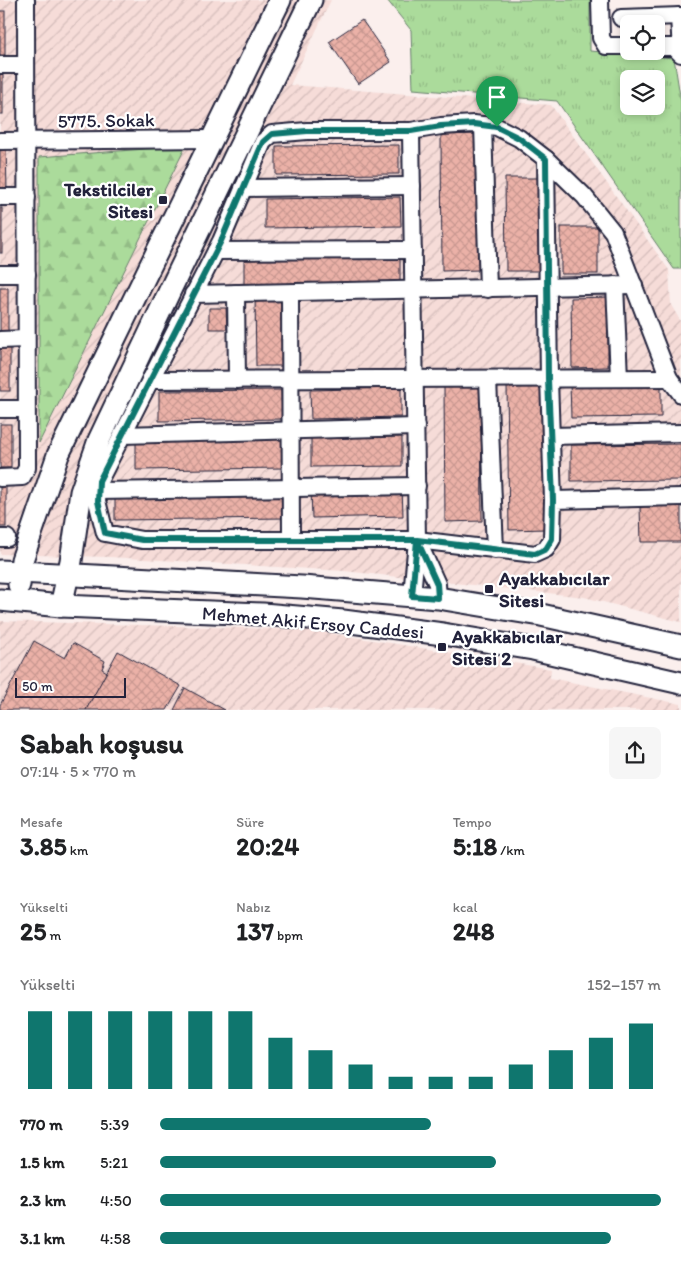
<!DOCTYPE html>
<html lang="tr">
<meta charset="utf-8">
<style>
:root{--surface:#fff;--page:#f6f6f6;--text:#202124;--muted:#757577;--accent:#0f766e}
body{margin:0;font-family:Itim,sans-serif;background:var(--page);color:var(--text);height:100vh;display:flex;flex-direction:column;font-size:19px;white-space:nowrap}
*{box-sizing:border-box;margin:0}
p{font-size:16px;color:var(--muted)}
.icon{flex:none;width:28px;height:28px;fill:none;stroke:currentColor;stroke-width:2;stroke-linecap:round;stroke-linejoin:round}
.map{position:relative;height:710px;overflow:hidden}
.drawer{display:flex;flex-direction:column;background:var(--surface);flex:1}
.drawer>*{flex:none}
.controls{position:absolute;left:620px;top:15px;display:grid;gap:10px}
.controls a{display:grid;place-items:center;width:45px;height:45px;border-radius:8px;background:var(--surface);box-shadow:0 2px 8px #0003;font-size:25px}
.scale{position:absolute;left:15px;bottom:12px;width:111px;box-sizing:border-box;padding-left:5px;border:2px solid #22223b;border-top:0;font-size:14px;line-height:18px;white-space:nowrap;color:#22223b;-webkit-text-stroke:4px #fff;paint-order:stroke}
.pin{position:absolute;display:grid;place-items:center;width:42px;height:42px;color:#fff;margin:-51px -21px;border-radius:50% 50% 50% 0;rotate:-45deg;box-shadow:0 0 5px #0007}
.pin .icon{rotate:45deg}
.round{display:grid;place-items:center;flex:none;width:52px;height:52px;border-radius:8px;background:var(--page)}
.headline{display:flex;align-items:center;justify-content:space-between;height:85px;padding:0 20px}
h1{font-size:28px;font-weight:800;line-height:38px}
.metrics{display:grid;grid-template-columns:repeat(3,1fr);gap:8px;height:85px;padding:5px 20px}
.metrics div{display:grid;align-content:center}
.metrics b{font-size:25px;font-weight:800}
.metrics small{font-size:14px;font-weight:400}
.metrics p{font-size:14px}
.chart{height:140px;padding:10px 20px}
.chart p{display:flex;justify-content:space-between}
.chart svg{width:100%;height:90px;margin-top:5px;stroke:var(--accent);stroke-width:6}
ul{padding:0 20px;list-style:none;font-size:16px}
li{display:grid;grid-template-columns:80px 60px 1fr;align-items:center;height:38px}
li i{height:12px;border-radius:6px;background:var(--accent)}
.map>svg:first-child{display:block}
.industrial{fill:url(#industrial-furrows)}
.grass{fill:url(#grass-tufts);stroke:#667e6b;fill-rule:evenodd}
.forest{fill:url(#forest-firs);stroke:#667e6b}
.building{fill:url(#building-cross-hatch);stroke:#22223b}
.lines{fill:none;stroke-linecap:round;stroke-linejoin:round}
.minor-casing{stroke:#22223b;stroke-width:20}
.major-casing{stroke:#22223b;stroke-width:25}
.minor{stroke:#fff;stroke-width:16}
.major{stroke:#fff;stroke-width:21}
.route-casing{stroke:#fff;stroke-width:10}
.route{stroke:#0f766e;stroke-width:6}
.poi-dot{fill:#22223b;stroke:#fff;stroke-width:2}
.labels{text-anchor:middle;stroke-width:4.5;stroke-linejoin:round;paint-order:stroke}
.street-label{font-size:19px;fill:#22223b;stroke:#fff}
.poi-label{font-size:19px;font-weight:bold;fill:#22223b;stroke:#fff;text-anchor:start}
</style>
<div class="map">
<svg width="681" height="710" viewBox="0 0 681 710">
<defs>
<pattern id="industrial-furrows" width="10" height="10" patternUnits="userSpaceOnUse" patternTransform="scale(1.25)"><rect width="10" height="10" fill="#f6dcd8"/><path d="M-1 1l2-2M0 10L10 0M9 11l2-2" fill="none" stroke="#d3bcba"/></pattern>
<pattern id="grass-tufts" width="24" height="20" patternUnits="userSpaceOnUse" patternTransform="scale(1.25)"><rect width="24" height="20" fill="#abdb9b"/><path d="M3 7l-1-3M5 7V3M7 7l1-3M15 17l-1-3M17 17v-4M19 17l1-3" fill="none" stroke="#93bc86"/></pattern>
<pattern id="forest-firs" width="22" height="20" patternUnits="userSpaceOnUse" patternTransform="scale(1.25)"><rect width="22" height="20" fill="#abdb9b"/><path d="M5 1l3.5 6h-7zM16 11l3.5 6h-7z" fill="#93bc86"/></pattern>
<pattern id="building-cross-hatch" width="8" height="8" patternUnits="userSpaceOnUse" patternTransform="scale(1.25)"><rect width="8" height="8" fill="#ebb1a7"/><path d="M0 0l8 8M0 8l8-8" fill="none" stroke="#c99891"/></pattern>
</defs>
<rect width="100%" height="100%" fill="#fbefed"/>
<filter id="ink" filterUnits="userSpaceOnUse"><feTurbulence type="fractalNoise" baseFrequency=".02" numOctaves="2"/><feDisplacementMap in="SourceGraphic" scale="10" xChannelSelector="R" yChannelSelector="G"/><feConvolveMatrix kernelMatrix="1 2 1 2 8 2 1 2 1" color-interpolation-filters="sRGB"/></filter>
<g filter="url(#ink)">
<!-- industrial -->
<g class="industrial">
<path d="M0,0H331L290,85L551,105L669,270L671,305L681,322V622L584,597L344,571L109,557L0,554Z"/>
<path d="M0,621L310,630L551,669L550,678L681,704V710H0Z"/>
</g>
<!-- grass -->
<path class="grass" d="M387,0H590V51L674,58L681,102V269H674L557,101L413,89L411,30ZM629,79H656V106H629Z"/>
<!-- forest -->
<path class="forest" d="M186,146L39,443V157Z"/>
<!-- building -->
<g class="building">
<rect x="0" y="11" width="5" height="44"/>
<path d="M362,20L391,62L358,84L329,42Z"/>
<rect x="0" y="70" width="3" height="44"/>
<path d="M478,134L479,270L442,271L441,135Z"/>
<path d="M399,145V174L276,175V146Z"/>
<path d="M0,147H6L7,191H0Z"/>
<path d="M505,178H541L542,271H506Z"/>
<path d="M400,197L401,226L265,228V199Z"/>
<rect x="0" y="208" width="2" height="45"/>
<rect x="561" y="227" width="37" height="47"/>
<path d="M400,254V284L244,286V256Z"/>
<rect x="0" y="288" width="8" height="44"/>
<path d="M255,297H281L282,366H256Z"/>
<path d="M608,297V367L572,368L571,298Z"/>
<path d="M209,308H226L227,329H209Z"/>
<rect x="0" y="346" width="10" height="45"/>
<path d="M661,381V417L571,418L570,382Z"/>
<path d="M544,384L546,529L509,530L507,385Z"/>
<path d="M481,385L482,521L445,522L444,386Z"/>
<path d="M401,388V417L311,419L310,390Z"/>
<path d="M281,390L282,419L159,421V391Z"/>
<rect x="0" y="424" width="11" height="44"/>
<path d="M402,437V466L311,467V438Z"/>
<path d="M284,439V468L136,470V441Z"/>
<path d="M681,444V480L571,481V445Z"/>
<rect x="0" y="484" width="6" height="43"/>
<path d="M402,487L403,516L312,518L311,489Z"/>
<path d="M286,489V518L115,520V491Z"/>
<path d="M681,506V542H641L640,507Z"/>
<path d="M34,641L65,658L73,643L105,661L102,669L107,672L86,710H0V705Z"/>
<path d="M118,651L181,686L167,710H86Z"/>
<path d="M185,688L225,710H174Z"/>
</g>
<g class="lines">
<!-- minor casing -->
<g class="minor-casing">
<g id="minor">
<path d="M600,0L601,38L606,46H629"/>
<path d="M679,16L681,53"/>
<path d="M621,18L681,16"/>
<path d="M656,47H674L681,54"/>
<path d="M0,65H26"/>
<path d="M483,125L488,289"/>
<path d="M411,131L417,540L412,596"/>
<path d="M0,141L212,139"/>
<path d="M546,159L549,379L553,500"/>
<path d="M243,188L412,186"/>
<path d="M0,197H27"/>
<path d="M216,251L413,250"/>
<path d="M0,274H27"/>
<path d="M615,285L619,378"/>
<path d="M236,293L237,380"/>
<path d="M290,293L291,539"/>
<path d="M193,294L634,285"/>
<path d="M0,340L26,339"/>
<path d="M488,379L495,550"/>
<path d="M150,380L669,378"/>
<path d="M681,394L669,378L613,232L584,196L546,159L519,138L497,127L474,124L441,126L411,131H307L272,134L263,142L221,241L99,481L97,501L105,533L142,540H417L535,554L546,549L552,539L553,500L681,497"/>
<path d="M0,409H26"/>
<path d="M122,435L416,427"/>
<path d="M551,436L681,433"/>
<path d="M0,478L22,477L27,468L26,0"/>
<path d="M98,491L417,486"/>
<path d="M0,538H7"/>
<path d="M418,542L437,584L438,598"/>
</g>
</g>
<!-- major casing -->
<g class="major-casing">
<g id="major">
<path d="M0,571L302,587L438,598L541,615L681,646"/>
<path d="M19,585L22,560L58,455L280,0"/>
<path d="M0,600L61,606L263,614L343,621L443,634L533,649L681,683"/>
<path d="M61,606L71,561L81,492L99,440L172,286L311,0"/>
</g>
</g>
<!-- minor -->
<use href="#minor" class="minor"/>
<!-- major -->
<use href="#major" class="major"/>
</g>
</g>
<g class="lines" filter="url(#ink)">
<!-- route casing -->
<g class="route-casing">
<path id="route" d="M497,127L474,124L441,126L411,131H307L272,134L263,142L221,241L99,481L98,501L105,533L142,540H417L412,596L438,598L437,584L417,540L535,554L546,549L552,539L553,500L548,379L546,159L519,138L497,127"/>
</g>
<!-- route -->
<use href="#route" class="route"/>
</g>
<!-- markers -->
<g class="poi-dot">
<rect x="158" y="195" width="10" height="10" rx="2.5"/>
<rect x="484" y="584" width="10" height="10" rx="2.5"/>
<rect x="437" y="642" width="10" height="10" rx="2.5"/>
</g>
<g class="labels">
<!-- street labels -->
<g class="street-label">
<text transform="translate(106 120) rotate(-1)" y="7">5775. Sokak</text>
<text transform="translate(313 622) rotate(5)" y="7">Mehmet Akif Ersoy Caddesi</text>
</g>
<!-- poi labels -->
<g class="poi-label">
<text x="153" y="196" text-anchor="end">Tekstilciler<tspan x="153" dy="22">Sitesi</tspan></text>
<text x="499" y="585">Ayakkabıcılar<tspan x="499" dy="22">Sitesi</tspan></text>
<text x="452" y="643">Ayakkabıcılar<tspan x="452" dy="22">Sitesi 2</tspan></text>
</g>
</g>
</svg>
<div class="controls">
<a><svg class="icon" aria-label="locate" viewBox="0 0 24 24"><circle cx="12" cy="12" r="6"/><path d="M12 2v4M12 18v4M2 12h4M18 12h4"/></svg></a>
<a><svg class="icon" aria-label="layers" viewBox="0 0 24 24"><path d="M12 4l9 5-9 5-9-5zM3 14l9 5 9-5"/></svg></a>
</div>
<div class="scale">50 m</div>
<div class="pin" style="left:497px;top:127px;background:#1e9e55"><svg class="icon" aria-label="arrive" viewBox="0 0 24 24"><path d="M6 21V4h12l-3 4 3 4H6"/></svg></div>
</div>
<section class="drawer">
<div class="headline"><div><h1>Sabah koşusu</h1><p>07:14 · 5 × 770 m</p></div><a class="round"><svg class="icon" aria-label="share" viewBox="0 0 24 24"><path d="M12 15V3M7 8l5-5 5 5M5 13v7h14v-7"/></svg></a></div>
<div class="metrics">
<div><p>Mesafe</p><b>3.85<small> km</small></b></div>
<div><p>Süre</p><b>20:24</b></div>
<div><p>Tempo</p><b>5:18<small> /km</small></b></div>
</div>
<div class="metrics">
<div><p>Yükselti</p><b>25<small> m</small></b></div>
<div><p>Nabız</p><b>137<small> bpm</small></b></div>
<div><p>kcal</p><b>248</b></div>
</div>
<div class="chart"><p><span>Yükselti</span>152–157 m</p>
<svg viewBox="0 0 160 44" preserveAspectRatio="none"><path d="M5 44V6M15 44V6M25 44V6M35 44V6M45 44V6M55 44V6M65 44V19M75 44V25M85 44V32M95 44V38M105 44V38M115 44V38M125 44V32M135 44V25M145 44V19M155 44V12"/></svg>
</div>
<ul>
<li><b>770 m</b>5:39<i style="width:54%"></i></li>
<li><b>1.5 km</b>5:21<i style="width:67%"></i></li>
<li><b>2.3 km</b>4:50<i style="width:100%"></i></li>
<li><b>3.1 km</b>4:58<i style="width:90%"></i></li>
</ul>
</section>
